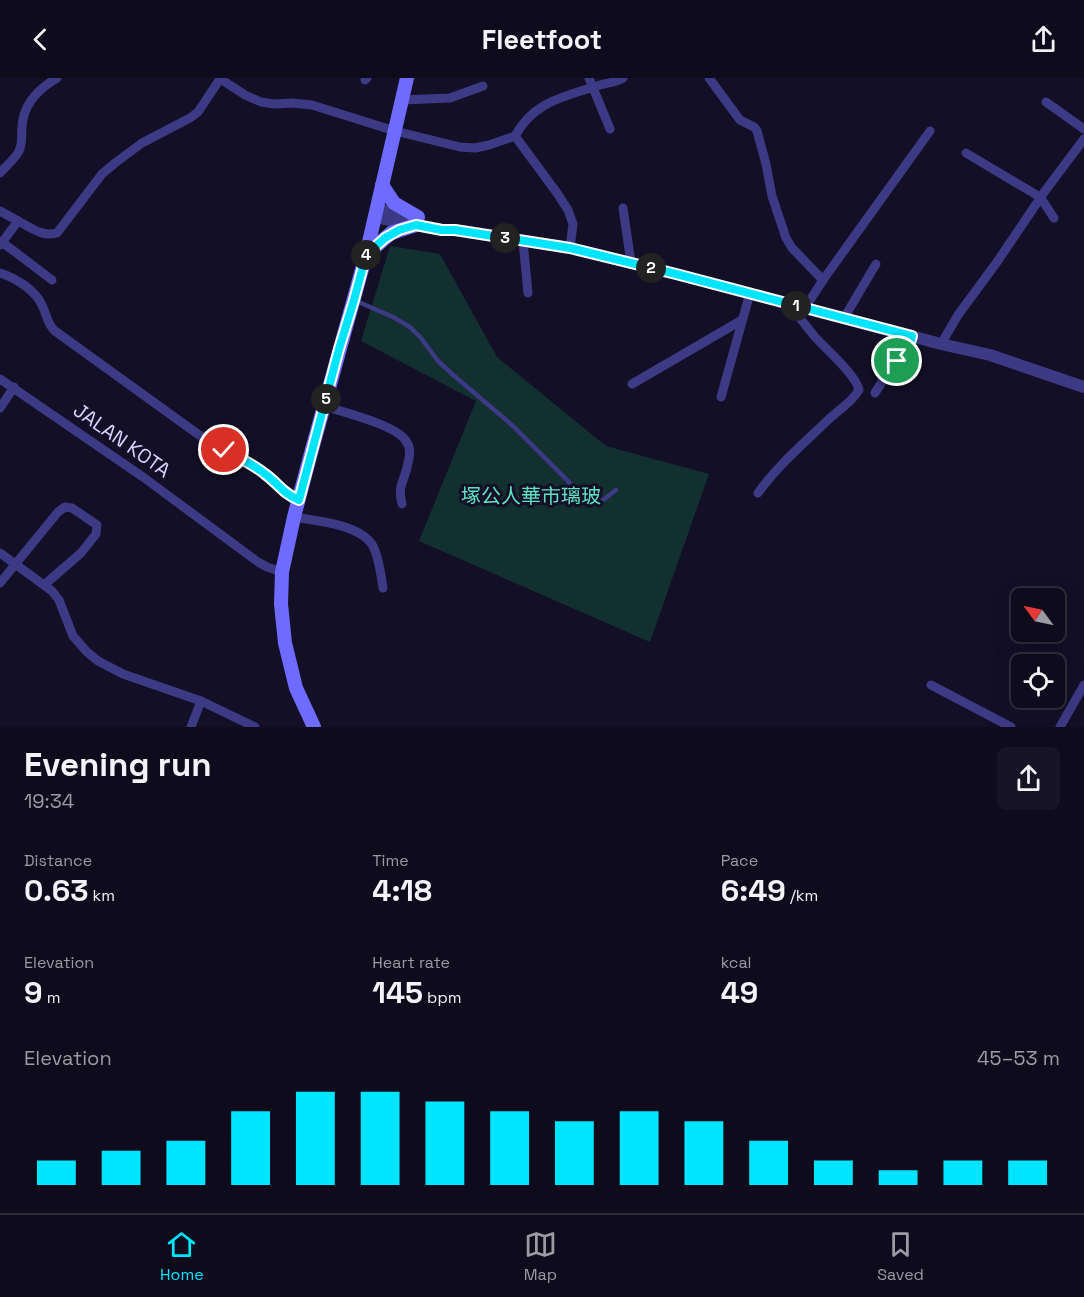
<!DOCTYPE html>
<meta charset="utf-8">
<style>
:root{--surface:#0e0b1c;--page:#171425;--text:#f1f3f6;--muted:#9b9ba3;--line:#2e2b3b;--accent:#00e5ff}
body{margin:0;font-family:"Space Grotesk","Noto Sans SC",sans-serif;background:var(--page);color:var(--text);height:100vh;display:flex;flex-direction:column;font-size:22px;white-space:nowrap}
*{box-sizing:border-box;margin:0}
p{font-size:20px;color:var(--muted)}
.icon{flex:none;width:33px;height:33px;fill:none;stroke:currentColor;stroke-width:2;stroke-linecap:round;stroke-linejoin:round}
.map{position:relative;height:649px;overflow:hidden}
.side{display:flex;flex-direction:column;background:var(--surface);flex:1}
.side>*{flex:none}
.needle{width:39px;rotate:303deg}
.controls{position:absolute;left:1011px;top:510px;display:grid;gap:12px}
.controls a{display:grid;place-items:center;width:54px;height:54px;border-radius:9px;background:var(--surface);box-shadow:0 6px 24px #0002,0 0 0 2px var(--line);font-size:30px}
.pin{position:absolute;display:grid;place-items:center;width:51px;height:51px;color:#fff;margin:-26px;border:3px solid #fff;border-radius:50%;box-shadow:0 2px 6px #0007}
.km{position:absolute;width:30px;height:30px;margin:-15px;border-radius:50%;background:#222;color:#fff;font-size:16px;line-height:30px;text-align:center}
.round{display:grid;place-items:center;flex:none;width:63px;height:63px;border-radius:9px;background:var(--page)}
.head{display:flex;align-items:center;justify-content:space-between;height:102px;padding:0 24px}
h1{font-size:33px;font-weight:600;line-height:45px}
.figures{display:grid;grid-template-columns:repeat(3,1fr);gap:9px;height:102px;padding:6px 24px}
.figures div{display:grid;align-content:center}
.figures b{font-size:30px;font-weight:600}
.figures small{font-size:16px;font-weight:400}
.figures p{font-size:16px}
.chart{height:168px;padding:12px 24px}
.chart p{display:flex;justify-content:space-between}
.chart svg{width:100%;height:108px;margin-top:6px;stroke:var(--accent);stroke-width:6}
header{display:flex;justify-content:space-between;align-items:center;height:78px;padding:0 24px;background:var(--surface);font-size:27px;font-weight:600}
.menu{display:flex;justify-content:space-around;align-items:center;height:84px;border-top:2px solid var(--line);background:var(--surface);font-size:16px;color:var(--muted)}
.menu a{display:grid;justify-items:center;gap:3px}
.menu .current{color:var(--accent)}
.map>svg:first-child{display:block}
.green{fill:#12302f}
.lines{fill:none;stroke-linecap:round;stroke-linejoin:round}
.service{stroke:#3d3a85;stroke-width:4.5}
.minor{stroke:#3d3a85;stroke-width:9}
.tertiary{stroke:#3d3a85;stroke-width:12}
.secondary{stroke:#6f6bff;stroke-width:14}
.route-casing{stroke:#fff;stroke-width:12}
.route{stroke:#00e5ff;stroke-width:8}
.labels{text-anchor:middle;stroke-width:6;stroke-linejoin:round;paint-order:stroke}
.street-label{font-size:20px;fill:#d9d4ff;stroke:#130f26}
.park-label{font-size:20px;fill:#5fe0c0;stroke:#130f26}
</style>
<header><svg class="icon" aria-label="back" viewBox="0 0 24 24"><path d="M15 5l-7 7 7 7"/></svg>Fleetfoot<svg class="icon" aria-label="share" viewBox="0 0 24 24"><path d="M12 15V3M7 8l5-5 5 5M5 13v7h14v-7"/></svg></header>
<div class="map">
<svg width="1084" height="649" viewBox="0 0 1084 649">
<rect width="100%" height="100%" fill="#130f26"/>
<!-- green -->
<path class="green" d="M390,168L440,176L497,279L606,368L709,396L650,564L419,463L476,323L361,263Z"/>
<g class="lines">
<!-- service -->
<path class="service" d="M354,222L393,239L410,249L421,260L438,283L452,296L512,347L568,403L582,420L593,423L603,422L616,412"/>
<!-- minor -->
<g class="minor">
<path d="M219,0L245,17L261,24L274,26L292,25L312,27L395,53L460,69L475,70L489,67L515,58C534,23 564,19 600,7C608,5 616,4 623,0"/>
<path d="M589,0L610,51"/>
<path d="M709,0L740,42L754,49L757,53L766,86L772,118L786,160L792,170L823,202"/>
<path d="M365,2L367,0"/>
<path d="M402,22L450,20L483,8"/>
<path d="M1046,24L1084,51"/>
<path d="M515,58L557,115L568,132L573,146L570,170"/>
<path d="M966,75L1040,119L1054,140"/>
<path d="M0,95C6,88 15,81 19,73C23,65 21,57 22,49C23,26 38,11 57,0"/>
<path d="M623,130L631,185"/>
<path d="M0,133L18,143"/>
<path d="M523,163L528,215"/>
<path d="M2,164L52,202"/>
<path d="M0,167L18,143C32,150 42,159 57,155L102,96L115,85L142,65L190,40L198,34L220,1"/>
<path d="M0,195C16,200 35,212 42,227C47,237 47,246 55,253L199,357L261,392C275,402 282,415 299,421"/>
<path d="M805,230L823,202L930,53"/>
<path d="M844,240L876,186"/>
<path d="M941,266L958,237L997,184L1045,113L1084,61"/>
<path d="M0,301L143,399L258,484L267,489L282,494"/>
<path d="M632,306L742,242"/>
<path d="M875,315L894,285L905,277L908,273L912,258"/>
<path d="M721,319L750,215"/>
<path d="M324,328C343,334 396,347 406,363C411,369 410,378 408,385C405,404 397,405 402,426"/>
<path d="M0,330L14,309"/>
<path d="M758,415C778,387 804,365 829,341C839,332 852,324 859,312C856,297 827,272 815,259C806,248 798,237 788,226"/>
<path d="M294,439C317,443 360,446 373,468C379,480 381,497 383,510"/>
<path d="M0,475L52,513L59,522L73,558L87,574L98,583L123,596L201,623L255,649"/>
<path d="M0,505L58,434L65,429L72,430L97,447L96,456L81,475L44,507"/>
<path d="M931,607L1011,649"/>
<path d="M191,649L201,623"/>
<path d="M1060,649L1084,607"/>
</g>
<!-- tertiary -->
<g class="tertiary">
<path d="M377,131L414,139"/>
<path d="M375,139L442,152H455L570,170L676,196L941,266L990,277L1084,309"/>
</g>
<!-- secondary -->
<g class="secondary">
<path d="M382,107L394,125L418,139"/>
<path d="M366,177L391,155L416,147"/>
<path d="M314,649L296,610L285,565L281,526L282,494L294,439L311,375L366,177L407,0"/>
</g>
</g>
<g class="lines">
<!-- route casing -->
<g class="route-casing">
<path id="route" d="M224,372C238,379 253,386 265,396C279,406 282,415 299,422L339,271L354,222L366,177L385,160L399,152L416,147L442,152H455L570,170L676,196L912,258C909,269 907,277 897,283"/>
</g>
<!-- route -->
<use href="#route" class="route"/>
</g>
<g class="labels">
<!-- street labels -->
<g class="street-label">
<text transform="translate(122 362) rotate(35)" y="7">JALAN KOTA</text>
</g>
<!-- park labels -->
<g class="park-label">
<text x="531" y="425">塚公人華市璃玻</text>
</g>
</g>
</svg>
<div class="controls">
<a><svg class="needle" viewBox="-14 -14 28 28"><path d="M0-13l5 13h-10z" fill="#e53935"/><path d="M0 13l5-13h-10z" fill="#9b9ba3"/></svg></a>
<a><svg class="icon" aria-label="locate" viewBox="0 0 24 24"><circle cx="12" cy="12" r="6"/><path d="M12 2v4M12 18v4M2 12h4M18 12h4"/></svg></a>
</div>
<div class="pin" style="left:897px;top:283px;background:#1e9e55"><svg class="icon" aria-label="arrive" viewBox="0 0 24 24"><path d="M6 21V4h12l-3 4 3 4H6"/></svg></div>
<div class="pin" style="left:224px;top:372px;background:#d93025"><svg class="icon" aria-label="check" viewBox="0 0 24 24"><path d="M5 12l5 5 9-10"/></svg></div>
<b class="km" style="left:796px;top:228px">1</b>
<b class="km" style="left:651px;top:190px">2</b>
<b class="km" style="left:505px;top:160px">3</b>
<b class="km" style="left:366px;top:177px">4</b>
<b class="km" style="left:326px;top:321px">5</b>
</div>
<section class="side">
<div class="head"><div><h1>Evening run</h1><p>19:34</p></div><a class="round"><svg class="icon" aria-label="share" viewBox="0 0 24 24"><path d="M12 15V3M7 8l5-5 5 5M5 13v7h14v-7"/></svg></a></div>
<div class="figures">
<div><p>Distance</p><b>0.63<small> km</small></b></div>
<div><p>Time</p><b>4:18</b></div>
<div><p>Pace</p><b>6:49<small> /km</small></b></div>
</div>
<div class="figures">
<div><p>Elevation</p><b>9<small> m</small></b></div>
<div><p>Heart rate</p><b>145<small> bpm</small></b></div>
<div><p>kcal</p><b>49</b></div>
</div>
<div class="chart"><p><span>Elevation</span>45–53 m</p>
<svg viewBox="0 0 160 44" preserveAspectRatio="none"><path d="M5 44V34M15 44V30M25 44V26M35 44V14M45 44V6M55 44V6M65 44V10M75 44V14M85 44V18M95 44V14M105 44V18M115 44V26M125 44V34M135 44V38M145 44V34M155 44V34"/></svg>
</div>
</section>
<nav class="menu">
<a class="current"><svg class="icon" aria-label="home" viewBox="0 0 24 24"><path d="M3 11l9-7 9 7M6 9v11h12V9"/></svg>Home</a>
<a><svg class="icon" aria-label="map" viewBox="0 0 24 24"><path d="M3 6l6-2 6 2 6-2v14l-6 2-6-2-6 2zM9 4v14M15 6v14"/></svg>Map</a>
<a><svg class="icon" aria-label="saved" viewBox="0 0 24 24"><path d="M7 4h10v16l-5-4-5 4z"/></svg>Saved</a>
</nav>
